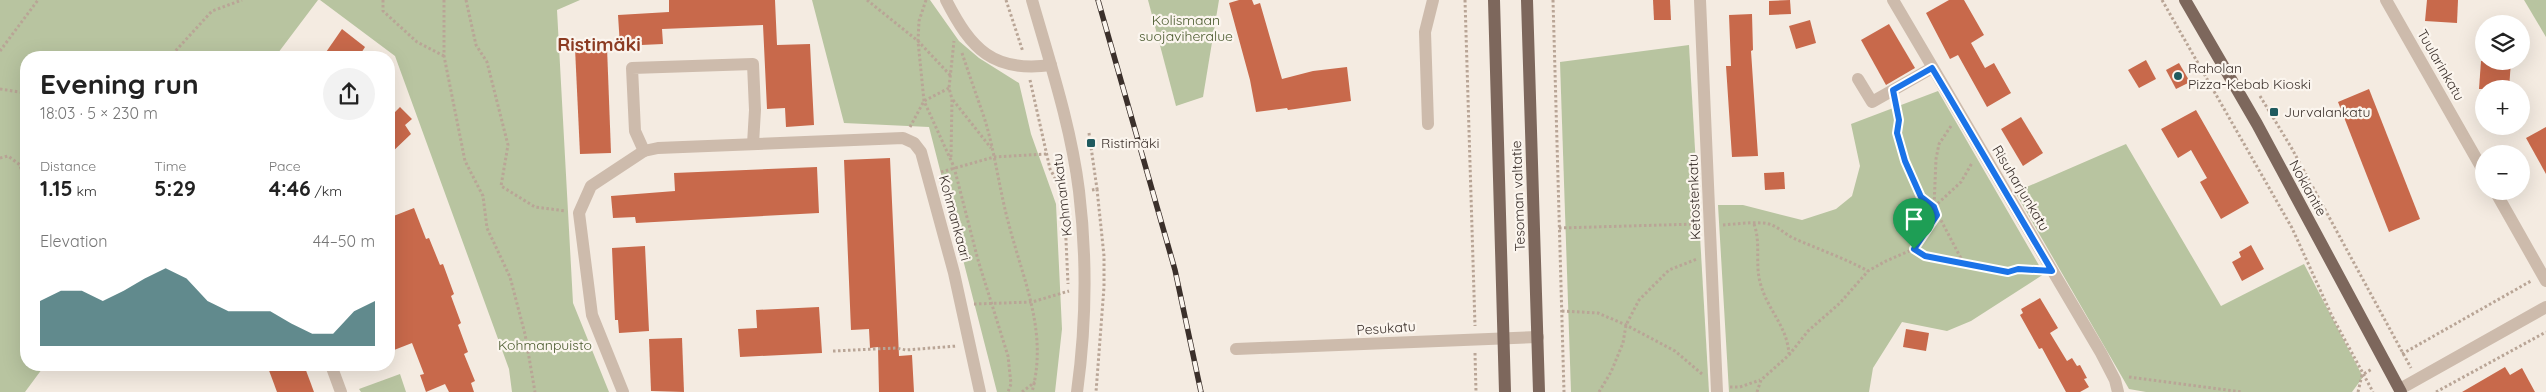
<!DOCTYPE html>
<meta charset="utf-8">
<style>
:root{--surface:#fff;--page:#f2f2f2;--text:#222;--muted:#767676;--accent:#1f5a5e}
body{margin:0;font-family:Quicksand,sans-serif;background:var(--page);color:var(--text);height:100vh;display:flex;flex-direction:column;font-size:19px;white-space:nowrap}
*{box-sizing:border-box;margin:0}
p{font-size:16px;color:var(--muted)}
.icon{flex:none;width:28px;height:28px;fill:none;stroke:currentColor;stroke-width:2;stroke-linecap:round;stroke-linejoin:round}
.map{position:relative;flex:1;overflow:hidden}
.drawer{position:absolute;left:20px;top:51px;width:375px;height:320px;display:flex;flex-direction:column;background:var(--surface);border-radius:20px;box-shadow:0 5px 20px #0002}
.drawer>*{flex:none}
.controls{position:absolute;left:2475px;top:15px;display:grid;gap:10px}
.controls a{display:grid;place-items:center;width:55px;height:55px;border-radius:50%;background:var(--surface);box-shadow:0 5px 20px #0002;font-size:25px}
.pin{position:absolute;display:grid;place-items:center;width:42px;height:42px;color:#fff;margin:-51px -21px;border-radius:50% 50% 50% 0;rotate:-45deg;box-shadow:0 0 5px #0007}
.pin .icon{rotate:45deg}
.round{display:grid;place-items:center;flex:none;width:52px;height:52px;border-radius:26px;background:var(--page)}
.summary{display:flex;align-items:center;justify-content:space-between;height:85px;padding:0 20px}
h1{font-size:28px;font-weight:800;line-height:38px}
.figures{display:grid;grid-template-columns:repeat(3,1fr);gap:8px;height:85px;padding:5px 20px}
.figures div{display:grid;align-content:center}
.figures b{font-size:21px;font-weight:800}
.figures small{font-size:14px;font-weight:400}
.figures p{font-size:14px}
.chart{height:140px;padding:10px 20px}
.chart p{display:flex;justify-content:space-between}
.chart svg{width:100%;height:90px;margin-top:5px;fill:var(--accent);opacity:.7}
.map>svg:first-child{display:block}
.green{fill:#b8c4a0}
.building{fill:#c8694b}
.lines{fill:none;stroke-linecap:round;stroke-linejoin:round}
.path{stroke:#b9a596;stroke-width:3;stroke-dasharray:2.5 2.5;stroke-linecap:butt}
.minor{stroke:#cdbbac;stroke-width:12}
.major{stroke:#7d675c;stroke-width:12}
.rail-casing{stroke:#3b302b;stroke-width:5.5}
.rail{stroke:#fbf5ee;stroke-width:4;stroke-dasharray:11;stroke-linecap:butt}
.route-casing{stroke:#fff;stroke-width:10}
.route{stroke:#1a73e8;stroke-width:6}
.poi-dot{fill:#1f5a5e;stroke:#fbf5ee;stroke-width:2}
.labels{text-anchor:middle;stroke-width:4.5;stroke-linejoin:round;paint-order:stroke}
.park-label{font-size:14px;fill:#4a5a2e;stroke:#fbf5ee}
.street-label{font-size:14px;fill:#3b302b;stroke:#fbf5ee}
.poi-label{font-size:14px;fill:#3b302b;stroke:#fbf5ee;text-anchor:start}
.district-label{font-size:19px;font-weight:bold;fill:#8c3b22;stroke:#fbf5ee}
</style>
<div class="map">
<svg width="2546" height="392" viewBox="0 0 2546 392">
<rect width="100%" height="100%" fill="#f4ebe1"/>
<!-- green -->
<g class="green">
<path d="M0,0H318L275,57L26,58V365H45L25,392H0Z"/>
<path d="M320,0H580L557,10L573,303L609,392H512L509,369L395,56Z"/>
<path d="M812,0H930L959,41L979,58L1019,83L1031,134L1056,204L1062,329L1055,392H997L929,127L844,123Z"/>
<path d="M1148,0H1219L1203,97L1176,106Z"/>
<path d="M2524,0H2546V37Z"/>
<path d="M1689,45L1709,392H1571L1560,62Z"/>
<path d="M1938,91L2044,274L1971,321L1947,331L1902,322L1873,368L1869,392H1729L1718,205H1743L1802,220L1836,209L1852,196L1860,166L1851,124Z"/>
<path d="M2126,144L2221,306L2304,264L2363,377L2352,392H2146L2129,389L2015,192Z"/>
<path d="M400,374L406,392H361L359,389Z"/>
</g>
<!-- building -->
<g class="building">
<path d="M669,0H775L777,45L810,44L814,125L786,127L785,108L767,109L763,25L662,29L663,44L620,46L618,15L669,12Z"/>
<path d="M1239,0H1252L1254,5L1260,3L1282,79L1313,71L1347,67L1351,101L1288,110L1287,108L1256,112L1250,80L1229,3Z"/>
<path d="M1653,0H1670L1671,20H1654Z"/>
<path d="M1790,0L1791,14L1769,15V1Z"/>
<path d="M1949,0H1964L1984,35L1971,43L1985,68L1994,63L2011,93L1987,107L1958,55L1950,59L1926,13Z"/>
<path d="M2427,0H2458L2457,23L2425,21Z"/>
<path d="M1752,14L1753,50L1751,51L1758,156L1732,157L1726,66H1731L1729,15Z"/>
<path d="M1810,20L1816,43L1796,49L1789,26Z"/>
<path d="M1889,24L1915,68L1886,85L1861,40Z"/>
<path d="M342,29L365,47L358,58H322Z"/>
<path d="M607,47L611,153L580,154L575,48Z"/>
<path d="M2146,60L2156,79L2139,88L2128,70Z"/>
<path d="M2481,61H2511L2509,89H2479Z"/>
<path d="M2179,63L2190,82L2176,89L2166,70Z"/>
<path d="M2369,89L2420,219L2389,232L2338,102Z"/>
<path d="M400,107L412,119L405,125L411,134L389,155V118Z"/>
<path d="M2196,110L2249,203L2221,219L2200,182L2207,178L2191,150L2178,158L2161,129Z"/>
<path d="M2021,117L2043,153L2023,166L2001,129Z"/>
<path d="M2546,127V174L2526,138Z"/>
<path d="M890,158L899,356L912,355L914,392H879L878,347L870,348L869,329L851,330L844,160Z"/>
<path d="M817,167L819,213L636,223L635,217L613,218L611,196L675,191L674,173Z"/>
<path d="M1784,172L1785,189L1765,190L1764,173Z"/>
<path d="M414,208L426,239L429,238L440,265L443,264L454,294L451,296L461,323L458,325L468,352L464,354L475,381L471,383L474,392H449L445,384L426,392L420,375L424,374L412,343L389,352V229L395,227L391,217Z"/>
<path d="M2251,245L2264,269L2242,281L2232,262L2241,257L2239,252Z"/>
<path d="M645,246L649,331L619,333L618,320H615L612,248Z"/>
<path d="M2040,298L2058,328L2050,333L2067,361L2072,358L2077,366L2080,365L2087,378L2084,379L2089,387L2080,392H2066L2042,348L2039,349L2020,315L2023,313L2021,309Z"/>
<path d="M819,307L822,353L740,357L738,329L757,328L756,310Z"/>
<path d="M1906,329L1929,333L1926,351L1903,347Z"/>
<path d="M682,338L684,392L651,391L649,339Z"/>
<path d="M267,365H304L314,392H277Z"/>
<path d="M2505,367L2510,375L2522,368L2535,392H2462Z"/>
</g>
<g class="lines">
<!-- path -->
<g class="path">
<path d="M383,0V11L417,42L444,56"/>
<path d="M444,0V56L465,161L483,196L487,228L510,277L525,334L535,392"/>
<path d="M466,0L476,45L487,62L508,145L501,186L535,207L566,211"/>
<path d="M867,0L918,41L951,76"/>
<path d="M926,0L919,21L918,41L924,101L954,167L978,260L1008,356L1011,384L1008,392"/>
<path d="M1006,0L1023,52"/>
<path d="M1465,0L1475,326"/>
<path d="M1553,0L1564,392"/>
<path d="M2162,0L2292,228L2332,316L2373,392"/>
<path d="M0,51L38,0"/>
<path d="M962,53C969,74 976,94 983,114C995,150 999,189 1009,225C1024,282 1048,333 1032,392"/>
<path d="M169,58L212,11L242,0"/>
<path d="M1030,80L1050,169L1063,192H1066"/>
<path d="M0,89L26,93"/>
<path d="M2260,96L2291,147L2411,368"/>
<path d="M953,100L991,148"/>
<path d="M1896,104L1899,120L1897,133L1905,161L1921,197L1933,207"/>
<path d="M1951,126L1939,144L1936,159L1934,207L1964,264"/>
<path d="M910,127L924,101L949,88"/>
<path d="M1089,133L1097,189"/>
<path d="M951,157L952,99L949,88L954,41"/>
<path d="M0,158L8,156L20,165L26,187"/>
<path d="M941,172L994,157L1046,154"/>
<path d="M1092,190L1097,189L1104,256V287L1096,392"/>
<path d="M1934,207L1961,182L1972,163"/>
<path d="M1065,218L1068,284"/>
<path d="M1754,224C1761,243 1755,263 1760,282C1767,310 1787,325 1789,354"/>
<path d="M1723,225C1736,224 1750,222 1762,223C1775,223 1783,233 1793,238C1818,249 1844,258 1868,271"/>
<path d="M1559,228L1697,224"/>
<path d="M1914,249L1925,256L1964,264L2008,272L2018,269L2037,271"/>
<path d="M974,304L1032,302L1069,291"/>
<path d="M1562,311L1598,313L1626,325L1675,351L1702,374"/>
<path d="M833,351L896,348L906,350L957,346"/>
<path d="M1475,353L1476,392"/>
<path d="M2402,354L2531,281"/>
<path d="M2129,377L2242,392"/>
<path d="M1730,387H1740L1760,380"/>
<path d="M1022,392L1035,382"/>
<path d="M1599,392L1611,372L1623,343L1626,325L1639,300L1669,270L1697,259"/>
<path d="M1757,392L1761,380L1789,355L1808,331L1840,303L1868,271L1886,261L1914,249L1937,215"/>
<path d="M2358,392L2362,375L2372,369"/>
<path d="M2436,392L2546,332"/>
</g>
<!-- minor -->
<g class="minor">
<path d="M946,0C971,49 993,73 1051,65"/>
<path d="M1032,0C1050,63 1071,126 1079,191C1087,257 1086,327 1077,392"/>
<path d="M1700,0L1717,392"/>
<path d="M1893,0L2101,353L2115,380L2118,392"/>
<path d="M2386,0L2484,172"/>
<path d="M1858,79L1872,102L1932,68"/>
<path d="M1428,124L1425,32L1433,0"/>
<path d="M644,151L635,131L632,68L753,64L755,110L753,144"/>
<path d="M2495,191L2546,281"/>
<path d="M1236,349L1538,337"/>
<path d="M331,365L341,392"/>
<path d="M2400,389L2546,307"/>
<path d="M623,392L592,315L579,213L591,186L644,151L658,148L903,138L914,143L921,152L954,273L980,392"/>
</g>
<!-- major -->
<g class="major">
<path d="M1494,0L1505,392"/>
<path d="M1527,0L1539,392"/>
<path d="M2185,0L2257,124L2401,392"/>
</g>
<!-- rail casing -->
<g class="rail-casing">
<path id="rail" d="M1098,0L1175,270L1201,392"/>
</g>
<!-- rail -->
<use href="#rail" class="rail"/>
</g>
<g class="lines">
<!-- route casing -->
<g class="route-casing">
<path id="route" d="M1932,68L1947,93L2052,271L2018,269L2008,272L1925,256L1914,249L1937,215L1934,207L1921,197L1905,161L1897,133L1899,120L1893,90Z"/>
</g>
<!-- route -->
<use href="#route" class="route"/>
</g>
<!-- markers -->
<g class="poi-dot">
<circle cx="2178" cy="76" r="5"/>
<rect x="2269" y="107" width="10" height="10" rx="2.5"/>
<rect x="1086" y="138" width="10" height="10" rx="2.5"/>
</g>
<g class="labels">
<!-- park labels -->
<g class="park-label">
<text x="1186" y="25">Kolismaan<tspan x="1186" dy="16">suojaviheralue</tspan></text>
<text x="545" y="350">Kohmanpuisto</text>
</g>
<!-- street labels -->
<g class="street-label">
<text transform="translate(2441 65) rotate(60)" y="5">Tuularinkatu</text>
<text transform="translate(2021 188) rotate(59)" y="5">Risuharjunkatu</text>
<text transform="translate(2308 188) rotate(61)" y="5">Nokiantie</text>
<text transform="translate(1062 195) rotate(-97)" y="5">Kohmankatu</text>
<text transform="translate(1518 196) rotate(-92)" y="5">Tesoman valtatie</text>
<text transform="translate(1694 197) rotate(-92)" y="5">Ketostenkatu</text>
<text transform="translate(955 218) rotate(75)" y="5">Kohmankaari</text>
<text transform="translate(1386 328) rotate(-4)" y="5">Pesukatu</text>
</g>
<!-- poi labels -->
<g class="poi-label">
<text x="2188" y="73">Raholan<tspan x="2188" dy="16">Pizza-Kebab Kioski</tspan></text>
<text x="2284" y="117">Jurvalankatu</text>
<text x="1101" y="148">Ristimäki</text>
</g>
<!-- district labels -->
<g class="district-label">
<text x="599" y="51">Ristimäki</text>
</g>
</g>
</svg>
<div class="controls">
<a><svg class="icon" aria-label="layers" viewBox="0 0 24 24"><path d="M12 4l9 5-9 5-9-5zM3 14l9 5 9-5"/></svg></a>
<a>+</a>
<a>−</a>
</div>
<div class="pin" style="left:1914px;top:249px;background:#1e9e55"><svg class="icon" aria-label="arrive" viewBox="0 0 24 24"><path d="M6 21V4h12l-3 4 3 4H6"/></svg></div>
<section class="drawer">
<div class="summary"><div><h1>Evening run</h1><p>18:03 · 5 × 230 m</p></div><a class="round"><svg class="icon" aria-label="share" viewBox="0 0 24 24"><path d="M12 15V3M7 8l5-5 5 5M5 13v7h14v-7"/></svg></a></div>
<div class="figures">
<div><p>Distance</p><b>1.15<small> km</small></b></div>
<div><p>Time</p><b>5:29</b></div>
<div><p>Pace</p><b>4:46<small> /km</small></b></div>
</div>
<div class="chart"><p><span>Elevation</span>44–50 m</p>
<svg viewBox="0 0 160 44" preserveAspectRatio="none"><path d="M0 44V22L10 17L20 17L30 22L40 17L50 11L60 6L70 11L80 22L90 27L100 27L110 27L120 33L130 38L140 38L150 27L160 22V44z"/></svg>
</div>
</section>
</div>
